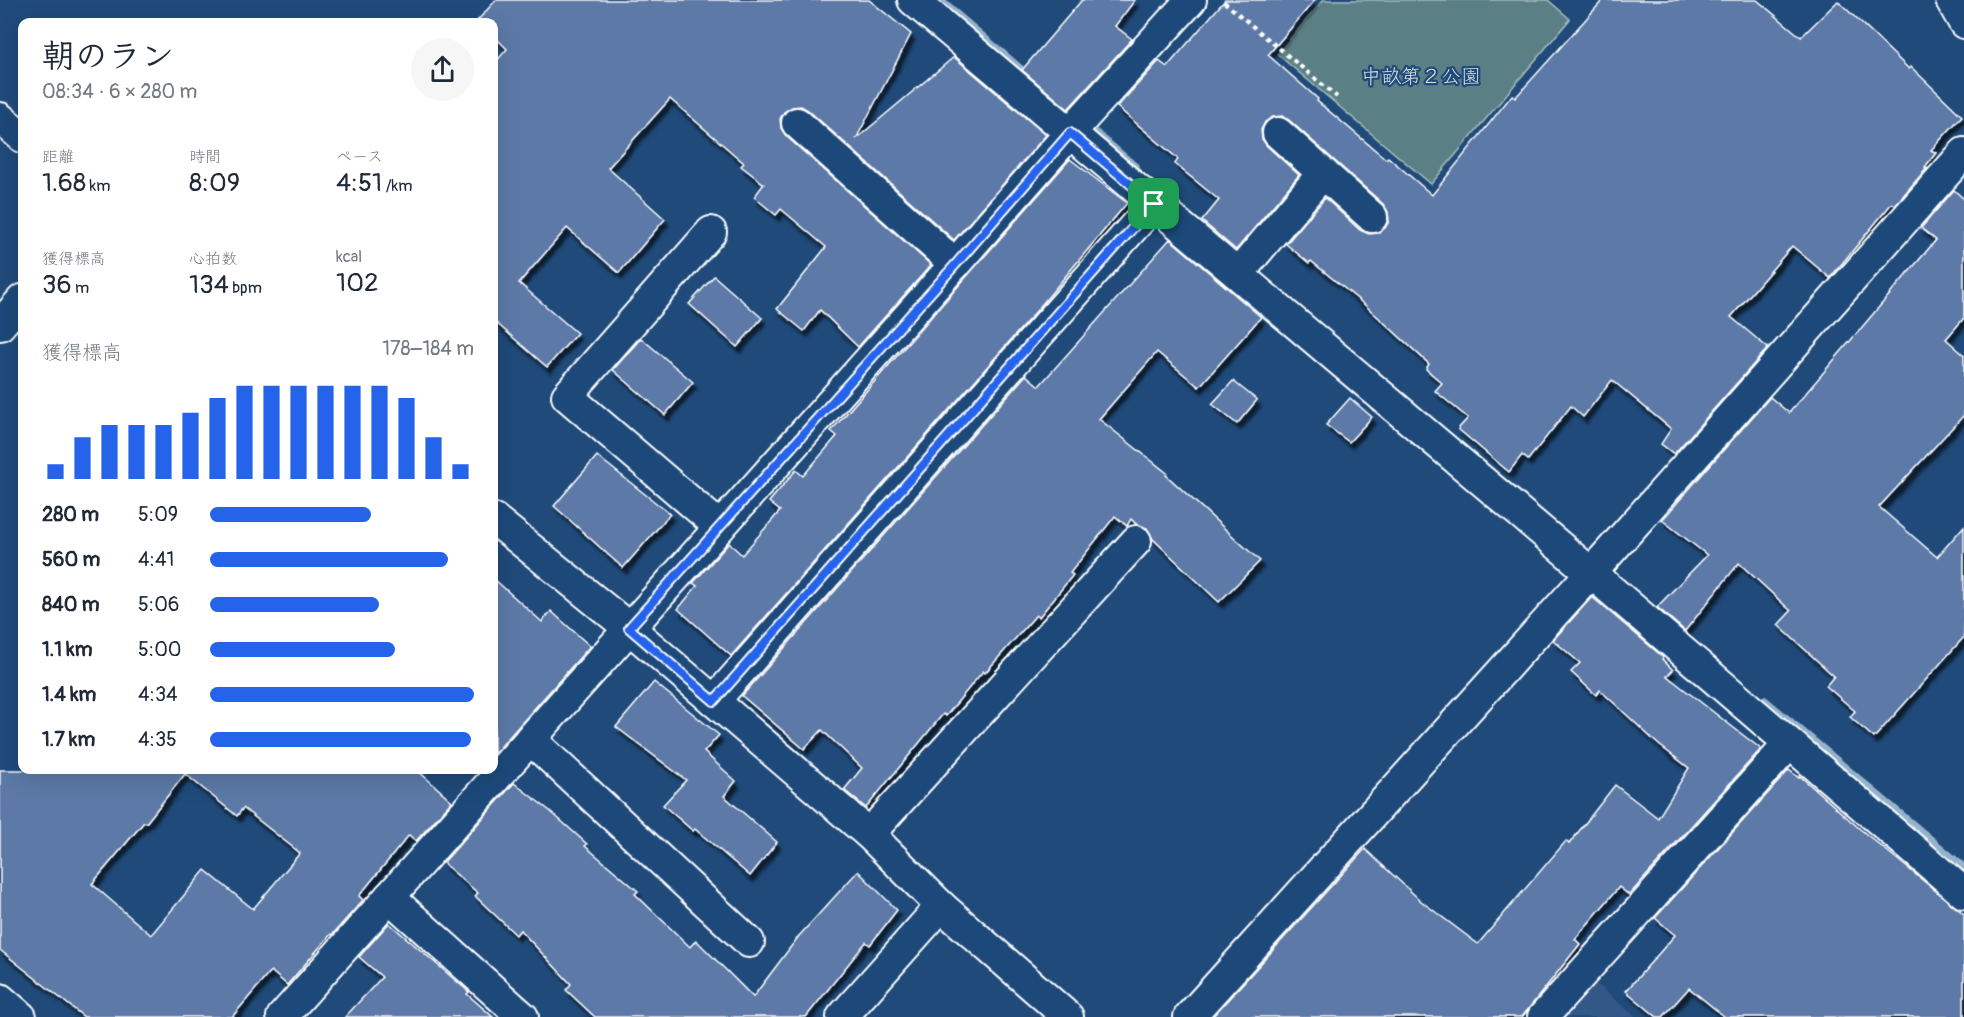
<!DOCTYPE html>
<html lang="ja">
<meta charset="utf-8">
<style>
:root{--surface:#fff;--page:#f6f6f7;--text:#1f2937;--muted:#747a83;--accent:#2563eb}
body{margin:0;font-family:Pangolin,"Klee One",sans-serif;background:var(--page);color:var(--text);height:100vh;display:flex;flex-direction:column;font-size:22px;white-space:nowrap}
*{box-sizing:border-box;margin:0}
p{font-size:20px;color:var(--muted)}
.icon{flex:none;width:33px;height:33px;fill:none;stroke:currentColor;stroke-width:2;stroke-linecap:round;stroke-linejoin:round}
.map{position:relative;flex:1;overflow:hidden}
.sheet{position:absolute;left:18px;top:18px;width:480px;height:756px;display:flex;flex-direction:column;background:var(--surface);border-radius:12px;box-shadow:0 6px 24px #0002}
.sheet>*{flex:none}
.pin{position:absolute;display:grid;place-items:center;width:51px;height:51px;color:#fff;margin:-26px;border-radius:12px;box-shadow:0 3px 9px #0006}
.round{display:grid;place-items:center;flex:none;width:63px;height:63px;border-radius:32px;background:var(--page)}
.head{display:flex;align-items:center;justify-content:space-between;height:102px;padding:0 24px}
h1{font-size:33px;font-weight:600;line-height:45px}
.figures{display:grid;grid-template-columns:repeat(3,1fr);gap:9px;height:102px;padding:6px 24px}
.figures div{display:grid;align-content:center}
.figures b{font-size:26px;font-weight:600}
.figures small{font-size:16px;font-weight:400}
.figures p{font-size:16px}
.chart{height:168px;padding:12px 24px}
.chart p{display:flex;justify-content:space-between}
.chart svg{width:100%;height:108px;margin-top:6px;stroke:var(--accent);stroke-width:6}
ul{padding:0 24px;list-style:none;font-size:20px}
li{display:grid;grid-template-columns:96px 72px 1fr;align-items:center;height:45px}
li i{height:15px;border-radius:8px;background:var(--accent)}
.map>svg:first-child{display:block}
.built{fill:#315888}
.green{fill:#5a8085;stroke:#acc0c2;stroke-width:1.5}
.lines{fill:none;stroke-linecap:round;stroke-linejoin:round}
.stream{stroke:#94b2cb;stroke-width:10}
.building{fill:#5c79a7;stroke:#fff;stroke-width:1.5;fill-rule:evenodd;filter:url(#shadow)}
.minor-casing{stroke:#fff;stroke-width:34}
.path{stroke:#fff;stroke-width:4;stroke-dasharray:4.5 4.5;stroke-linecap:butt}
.minor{stroke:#1f4a7a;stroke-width:30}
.route-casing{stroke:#fff;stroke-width:12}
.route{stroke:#2563eb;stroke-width:8}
.labels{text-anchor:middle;stroke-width:4.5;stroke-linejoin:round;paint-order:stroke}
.park-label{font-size:20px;fill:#d6dfe0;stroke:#1f4a7a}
</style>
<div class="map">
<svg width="1964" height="1017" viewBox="0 0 1964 1017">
<defs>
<filter id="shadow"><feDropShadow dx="3.5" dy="6" stdDeviation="1.5" flood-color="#0009"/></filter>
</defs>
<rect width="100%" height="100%" fill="#1f4a7a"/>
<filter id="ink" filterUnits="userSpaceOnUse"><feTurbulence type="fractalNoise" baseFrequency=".0167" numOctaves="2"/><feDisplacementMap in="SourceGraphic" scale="12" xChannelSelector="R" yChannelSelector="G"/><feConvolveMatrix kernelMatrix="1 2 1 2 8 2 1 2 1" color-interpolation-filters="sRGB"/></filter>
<g filter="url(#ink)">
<!-- built -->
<path class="built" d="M1594,982L1636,1017H1563Z"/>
<!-- green -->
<path class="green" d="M1323,0H1548L1570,19L1431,184L1277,54Z"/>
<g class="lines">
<!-- stream -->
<g class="stream">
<path d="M938,0L1134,167"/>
<path d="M1764,701L1964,869"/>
</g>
</g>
<!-- building -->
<g class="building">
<path d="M496,0H869L911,34L856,139L954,57L1046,135L954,240L808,110L801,106L792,107L784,112L780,119L781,128L786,136L931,265L858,347L820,310L804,331L777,309L826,247L781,209L776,215L754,197L764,184L741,166L744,163L670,99L608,168L665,219L619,273L567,228L519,283L577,333L547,367L494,321V64L507,49L494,36V22L477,21Z"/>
<path d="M1082,0H1135L1115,26L1132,39L1068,109L1022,70Z"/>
<path d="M1225,0H1315L1268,55L1318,99L1317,101L1386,159L1388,157L1432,195L1512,95L1515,98L1603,0H1757L1801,37L1838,1L1909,69L1911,67L1962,116L1931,150L1936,153L1925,167L1927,168L1895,205L1892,203L1830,278L1792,246L1731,317L1768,348L1674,454L1661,444L1671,429L1612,380L1583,417L1571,406L1528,460L1522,455L1509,472L1458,429L1468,418L1435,391L1442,383L1426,369L1429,364L1366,306L1311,261L1309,263L1286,244L1325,198L1360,230L1369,234L1378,233L1385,228L1389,221L1388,212L1383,204L1289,120L1282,116L1273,117L1265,122L1261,130L1262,139L1267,146L1299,175L1236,250L1202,221L1219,200L1175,164L1178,159L1117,107L1159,61L1167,67Z"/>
<path d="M1070,159L1127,203L1032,316L731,656L678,609L697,586L693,583L729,543L742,555L780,511L769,502L796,470L803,476L837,436L831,431Z"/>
<path d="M1954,190L1964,199V318L1946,339L1964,355V415L1879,507L1937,557L1964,526V637L1874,738L1850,717L1855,711L1826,686L1834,676L1778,625L1791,611L1739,563L1685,631L1657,607L1707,555L1662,520L1770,397L1789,413L1936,240L1921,228Z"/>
<path d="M1170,239L1261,317L1199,387L1157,352L1099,419L1167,473L1166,475L1260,561L1219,602L1153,539L1147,528L1136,524L1131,519L1127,526L1115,516L1070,573L1073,575L1039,617L1036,615L985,673L983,671L946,716L943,714L866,808L844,790L862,768L822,730L804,749L742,696L1026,375L1039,386Z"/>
<path d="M714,276L762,318L737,347L689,304Z"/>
<path d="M641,338L693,382L665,415L613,370Z"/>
<path d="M1233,381L1257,400L1237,424L1212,404Z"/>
<path d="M1350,398L1372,417L1349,442L1326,425Z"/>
<path d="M597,456L670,514L623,568L554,506Z"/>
<path d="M494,579L542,622L551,611L590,646L494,754Z"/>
<path d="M1592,597L1663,657L1662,659L1673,670L1667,676L1761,749L1629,895L1619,887L1575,939L1580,944L1522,1017H1212L1365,849L1421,901L1478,944L1566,841L1569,844L1615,785L1658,818L1689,768L1659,745L1600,690L1596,695L1571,672L1580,663L1553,640Z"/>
<path d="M654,682L719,735L704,752L736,781L724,796L777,842L750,876L695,829L693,831L663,805L686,780L616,727Z"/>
<path d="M0,770H417L452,801L416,841L409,835L359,896L363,900L332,935L331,934L287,985L271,971L232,1017H84L0,950ZM185,774L237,816L243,808L300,853L253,909L205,870L151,935L92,884L144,822L146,823Z"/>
<path d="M1789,770L1799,778L1800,776L1860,829L1964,914V1017H1725L1689,988L1663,1017H1657L1626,991L1675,935L1655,918Z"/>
<path d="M514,783L550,811L587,844L585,846L638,891L635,894L690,947L696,940L753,997L799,936L858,871L897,910L870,945L866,942L806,1017H595L566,990L571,984L520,930L516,935L475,896L478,893L443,863Z"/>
<path d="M389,923L469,992L467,994L493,1017H345L382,977L359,957Z"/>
</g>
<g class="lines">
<!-- minor casing -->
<g class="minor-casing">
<g id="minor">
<path d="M913,0L1590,572L1964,893"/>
<path d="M1951,0L1964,23"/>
<path d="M0,118L22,137"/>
<path d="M797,123L955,264"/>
<path d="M1278,133L1372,217"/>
<path d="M711,232L567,396L720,527"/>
<path d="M1238,274L1323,173"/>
<path d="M0,325L22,300"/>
<path d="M494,519L629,628L869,834L941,906L1068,1017"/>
<path d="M714,701L1154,204"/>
<path d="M530,739L749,942"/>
<path d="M869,834L1136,541"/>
<path d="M389,897L523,1017"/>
<path d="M0,999L21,1017"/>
<path d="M282,1017L955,264L1084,117L1191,0"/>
<path d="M842,1017L941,906"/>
<path d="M1189,1017L1607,555L1964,153"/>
<path d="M1543,1017L1789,744"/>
</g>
</g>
<!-- path -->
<path class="path" d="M1224,2L1337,97"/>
<!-- minor -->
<use href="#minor" class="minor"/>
</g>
</g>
<g class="lines" filter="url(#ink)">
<!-- route casing -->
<g class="route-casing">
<path id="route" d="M1070,133L1154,204L714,701L629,628L956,264Z"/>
</g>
<!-- route -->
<use href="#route" class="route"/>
</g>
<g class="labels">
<!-- park labels -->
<g class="park-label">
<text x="1421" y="83">中畝第２公園</text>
</g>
</g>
</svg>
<div class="pin" style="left:1154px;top:204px;background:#1e9e55"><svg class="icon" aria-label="arrive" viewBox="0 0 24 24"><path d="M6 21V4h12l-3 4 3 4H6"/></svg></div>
<section class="sheet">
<div class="head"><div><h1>朝のラン</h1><p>08:34 · 6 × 280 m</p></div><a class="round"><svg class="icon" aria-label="share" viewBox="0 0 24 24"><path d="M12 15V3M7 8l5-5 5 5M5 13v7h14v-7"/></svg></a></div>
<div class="figures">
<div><p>距離</p><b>1.68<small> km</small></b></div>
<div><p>時間</p><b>8:09</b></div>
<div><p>ペース</p><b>4:51<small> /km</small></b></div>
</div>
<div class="figures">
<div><p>獲得標高</p><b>36<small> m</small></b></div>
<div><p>心拍数</p><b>134<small> bpm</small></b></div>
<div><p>kcal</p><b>102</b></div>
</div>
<div class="chart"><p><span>獲得標高</span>178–184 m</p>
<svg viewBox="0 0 160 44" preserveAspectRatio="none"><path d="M5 44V38M15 44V27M25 44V22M35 44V22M45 44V22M55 44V17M65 44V11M75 44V6M85 44V6M95 44V6M105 44V6M115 44V6M125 44V6M135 44V11M145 44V27M155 44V38"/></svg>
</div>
<ul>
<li><b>280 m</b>5:09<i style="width:61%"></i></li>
<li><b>560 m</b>4:41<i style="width:90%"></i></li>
<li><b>840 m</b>5:06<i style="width:64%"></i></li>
<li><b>1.1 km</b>5:00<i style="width:70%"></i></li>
<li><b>1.4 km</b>4:34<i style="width:100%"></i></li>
<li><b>1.7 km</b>4:35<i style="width:99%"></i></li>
</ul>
</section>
</div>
